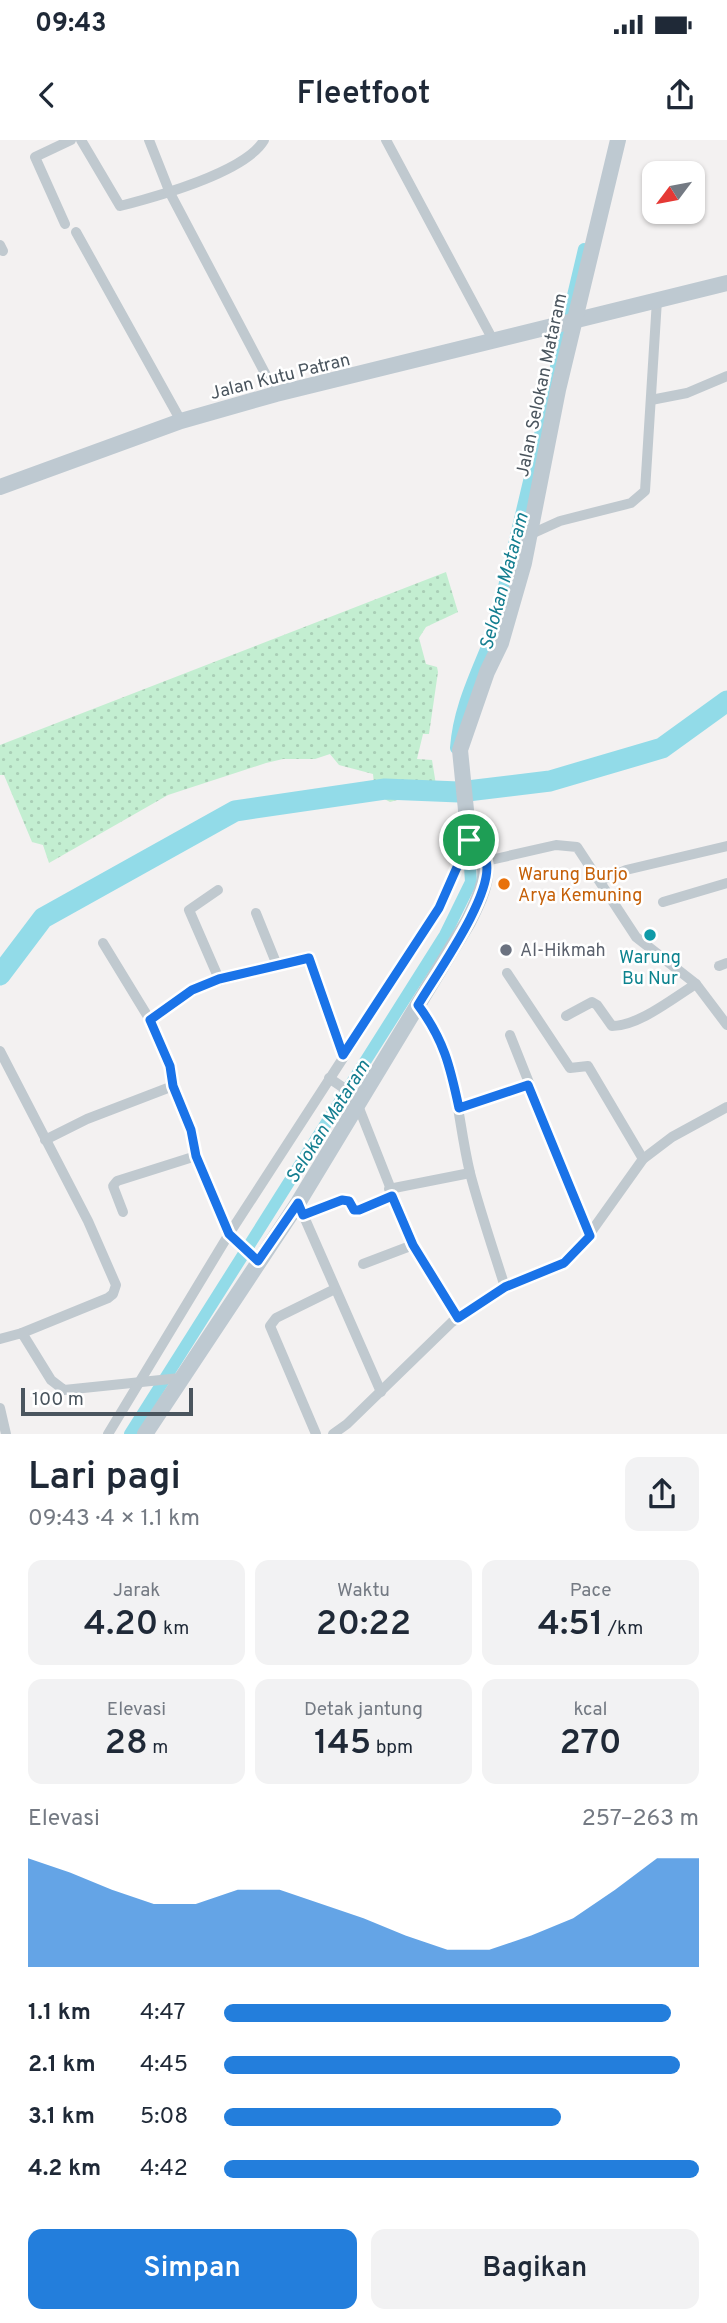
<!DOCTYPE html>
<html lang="id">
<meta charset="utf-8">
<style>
:root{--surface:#fff;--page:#f2f2f3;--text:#1f2937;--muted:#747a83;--accent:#237edc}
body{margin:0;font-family:Overpass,sans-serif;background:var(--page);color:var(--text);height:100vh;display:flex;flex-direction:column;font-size:26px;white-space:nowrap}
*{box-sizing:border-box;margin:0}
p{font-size:23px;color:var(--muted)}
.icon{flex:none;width:38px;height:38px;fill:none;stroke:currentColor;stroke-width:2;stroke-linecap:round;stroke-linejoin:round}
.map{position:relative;height:1294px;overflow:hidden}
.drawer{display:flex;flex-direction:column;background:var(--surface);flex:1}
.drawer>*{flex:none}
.needle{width:46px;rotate:238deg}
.controls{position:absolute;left:642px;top:21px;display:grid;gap:14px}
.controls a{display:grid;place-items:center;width:63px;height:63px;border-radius:14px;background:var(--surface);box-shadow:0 2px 5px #0004;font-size:35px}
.scale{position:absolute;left:21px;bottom:18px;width:172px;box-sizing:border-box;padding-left:7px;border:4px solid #4a555e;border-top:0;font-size:19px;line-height:24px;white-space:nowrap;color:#4a555e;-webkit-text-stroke:5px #fff;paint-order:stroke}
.pin{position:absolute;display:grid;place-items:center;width:60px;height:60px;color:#fff;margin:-30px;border:4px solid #fff;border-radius:50%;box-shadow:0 2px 7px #0007}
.round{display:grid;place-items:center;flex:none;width:74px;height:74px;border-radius:14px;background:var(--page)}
.overview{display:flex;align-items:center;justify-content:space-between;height:119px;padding:0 28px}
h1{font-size:38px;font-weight:600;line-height:52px}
.stats{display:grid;grid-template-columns:repeat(3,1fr);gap:10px;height:119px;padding:7px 28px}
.stats div{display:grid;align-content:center;border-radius:14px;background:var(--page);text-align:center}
.stats b{font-size:35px;font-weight:600}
.stats small{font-size:19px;font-weight:400}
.stats p{font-size:19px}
.chart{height:196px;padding:14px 28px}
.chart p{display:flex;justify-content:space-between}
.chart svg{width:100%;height:126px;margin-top:7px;fill:var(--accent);opacity:.7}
.button{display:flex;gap:14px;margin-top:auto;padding:14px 28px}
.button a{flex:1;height:80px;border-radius:14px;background:var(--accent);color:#fff;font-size:28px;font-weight:600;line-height:80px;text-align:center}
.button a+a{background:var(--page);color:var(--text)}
ul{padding:0 28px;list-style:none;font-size:23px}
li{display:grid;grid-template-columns:112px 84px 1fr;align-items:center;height:52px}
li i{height:18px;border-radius:9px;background:var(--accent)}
.status{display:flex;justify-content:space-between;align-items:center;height:49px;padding:0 35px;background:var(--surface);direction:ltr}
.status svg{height:19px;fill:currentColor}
header{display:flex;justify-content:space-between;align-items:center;height:91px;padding:0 28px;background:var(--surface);font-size:32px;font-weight:600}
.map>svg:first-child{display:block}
.grass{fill:url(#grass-dots)}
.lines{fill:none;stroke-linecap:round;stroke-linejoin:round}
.canal{stroke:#92dbe8;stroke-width:12}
.river{stroke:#92dbe8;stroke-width:21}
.street{stroke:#c0c9cf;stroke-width:10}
.secondary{stroke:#bec9d1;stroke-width:16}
.route-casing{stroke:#fff;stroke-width:14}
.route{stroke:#1a73e8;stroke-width:9}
.food-dot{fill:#e8710a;stroke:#fff;stroke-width:2.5}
.culture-dot{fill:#0f9aa8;stroke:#fff;stroke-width:2.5}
.worship-dot{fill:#6b7280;stroke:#fff;stroke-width:2.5}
.labels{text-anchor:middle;stroke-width:5;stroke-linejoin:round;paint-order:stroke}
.street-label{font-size:18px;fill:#4a555e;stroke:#fff}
.food-label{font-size:18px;fill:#c56008;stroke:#fff;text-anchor:start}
.worship-label{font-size:18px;fill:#5b616d;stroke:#fff;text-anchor:start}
.culture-label{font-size:18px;fill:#0d838f;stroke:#fff}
.water-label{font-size:19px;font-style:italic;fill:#147e90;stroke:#fff}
</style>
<div class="status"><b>09:43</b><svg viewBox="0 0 49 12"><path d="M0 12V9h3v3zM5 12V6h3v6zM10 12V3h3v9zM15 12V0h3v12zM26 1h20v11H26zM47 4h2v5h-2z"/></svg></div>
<header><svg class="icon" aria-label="back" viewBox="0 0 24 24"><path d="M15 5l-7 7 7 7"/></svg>Fleetfoot<svg class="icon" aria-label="share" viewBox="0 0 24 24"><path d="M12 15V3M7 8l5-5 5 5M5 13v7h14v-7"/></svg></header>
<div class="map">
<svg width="727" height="1294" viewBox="0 0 727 1294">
<defs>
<pattern id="grass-dots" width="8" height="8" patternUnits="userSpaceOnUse" patternTransform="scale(1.75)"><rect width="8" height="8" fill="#c3eed1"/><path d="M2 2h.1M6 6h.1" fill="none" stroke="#a9ceb6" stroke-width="1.8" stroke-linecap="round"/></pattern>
</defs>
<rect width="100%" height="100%" fill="#f3f1f1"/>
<!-- grass -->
<path class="grass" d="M446,432L458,472L426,487L419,498L426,524L437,527L438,532L429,594H423L417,619L432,620L437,651C422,660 407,656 390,662L375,654L373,634L339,625L330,614L315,619H283L266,623L168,655L49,723L43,705L32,702L4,635H0V605Z"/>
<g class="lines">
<!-- canal -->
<g class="canal">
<path d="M456,608C459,565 479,529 494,489L584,109"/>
<path d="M130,1294L445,795L471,742L468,696"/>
</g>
<!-- river -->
<path class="river" d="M0,835L43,778L235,671L385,649L459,652L550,641L662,608L727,561"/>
<!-- street -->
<g class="street">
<path d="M81,0L120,66C155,57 246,32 264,0"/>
<path d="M149,0L170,53L276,254"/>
<path d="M386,0L493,200"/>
<path d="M65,84L35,17L71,0"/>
<path d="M76,92L181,281"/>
<path d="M0,105L3,111"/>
<path d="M651,260L687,253L727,236"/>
<path d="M529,395L560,381L631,363L645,351L657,160"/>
<path d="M486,721L556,705L577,707L636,797L696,844L727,885"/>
<path d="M600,741L626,730L727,706"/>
<path d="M218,750L189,770L219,839"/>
<path d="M663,762L727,743"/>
<path d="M256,773L277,825"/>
<path d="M103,803L150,880"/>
<path d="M719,826L727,823"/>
<path d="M507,833L570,928L588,926L643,1019"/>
<path d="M418,865C459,919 455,970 470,1033C480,1071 493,1109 505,1147"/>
<path d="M566,876L592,862L597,865L612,886C639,886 673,858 696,844"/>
<path d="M510,895L590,1096"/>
<path d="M0,911L88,1081L116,1145L113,1154L108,1158L22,1193"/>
<path d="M329,938L360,959"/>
<path d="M173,946L170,926L150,880L203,845L308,818L343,915"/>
<path d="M357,963L413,1105L459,1178"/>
<path d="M459,968L528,945"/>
<path d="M45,1000L87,979L173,946L191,990L196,1016L229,1094L258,1121"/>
<path d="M389,1049L470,1033"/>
<path d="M298,1063L381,1252"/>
<path d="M123,1072L113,1046L117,1041L196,1016"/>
<path d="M303,1075L342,1061H349L354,1070H359L392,1056"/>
<path d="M363,1124L413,1105"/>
<path d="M0,1199L22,1193L51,1240L64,1250L180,1238"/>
<path d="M0,1268L6,1294"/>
<path d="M108,1294L229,1094L419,801L439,768L469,700"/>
<path d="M316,1294L270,1186L276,1178L335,1149"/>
<path d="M333,1294L347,1284L452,1182L505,1147L556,1127L576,1113L643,1019L672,997L727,967"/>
</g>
<!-- secondary -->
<g class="secondary">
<path d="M0,347L181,281L276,254L727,143"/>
<path d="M145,1294L298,1063L468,782C481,755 499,723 469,700L460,610L487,532L501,503L524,423L558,250L618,0"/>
</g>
</g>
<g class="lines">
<!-- route casing -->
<g class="route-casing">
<path id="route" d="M469,700C476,706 484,712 486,721C495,753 435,836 418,865C444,900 450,926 459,968L528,945L590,1096L564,1123L505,1147L458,1178L413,1105L392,1056L359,1070H354L349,1061L342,1060L303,1075L298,1063L258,1121L229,1094L196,1016L191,990L173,946L170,926L150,880L192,850L219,839L309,818L343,915L439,768Z"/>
</g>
<!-- route -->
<use href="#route" class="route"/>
</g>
<!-- markers -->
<circle class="food-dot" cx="504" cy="744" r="7"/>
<circle class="culture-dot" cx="650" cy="795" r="7"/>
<circle class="worship-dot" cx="506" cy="810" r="7"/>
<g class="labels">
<!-- street labels -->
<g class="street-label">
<text transform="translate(280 236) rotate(-14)" y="6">Jalan Kutu Patran</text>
<text transform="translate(541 245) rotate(-78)" y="6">Jalan Selokan Mataram</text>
</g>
<!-- food labels -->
<g class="food-label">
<text x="518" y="740">Warung Burjo<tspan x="518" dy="21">Arya Kemuning</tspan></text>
</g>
<!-- worship labels -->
<g class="worship-label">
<text x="520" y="816">Al-Hikmah</text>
</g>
<!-- culture labels -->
<g class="culture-label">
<text x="650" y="823">Warung<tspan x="650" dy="21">Bu Nur</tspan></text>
</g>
<!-- water labels -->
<g class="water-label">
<text transform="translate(503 441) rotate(-75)" y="7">Selokan Mataram</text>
<text transform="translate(327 981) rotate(-58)" y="7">Selokan Mataram</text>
</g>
</g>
</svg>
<div class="controls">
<a><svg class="needle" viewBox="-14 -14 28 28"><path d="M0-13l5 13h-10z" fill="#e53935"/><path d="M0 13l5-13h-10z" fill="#747a83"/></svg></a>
</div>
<div class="scale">100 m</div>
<div class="pin" style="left:469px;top:700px;background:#1e9e55"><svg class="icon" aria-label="arrive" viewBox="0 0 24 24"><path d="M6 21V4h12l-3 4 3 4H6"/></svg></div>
</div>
<section class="drawer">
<div class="overview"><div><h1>Lari pagi</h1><p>09:43 · 4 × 1.1 km</p></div><a class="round"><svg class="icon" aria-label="share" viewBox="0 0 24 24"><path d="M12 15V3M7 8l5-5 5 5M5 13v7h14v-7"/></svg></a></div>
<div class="stats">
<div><p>Jarak</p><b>4.20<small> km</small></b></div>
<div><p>Waktu</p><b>20:22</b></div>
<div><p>Pace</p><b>4:51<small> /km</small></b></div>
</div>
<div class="stats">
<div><p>Elevasi</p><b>28<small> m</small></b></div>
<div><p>Detak jantung</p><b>145<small> bpm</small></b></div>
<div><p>kcal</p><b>270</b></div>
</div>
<div class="chart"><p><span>Elevasi</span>257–263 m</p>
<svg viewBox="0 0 160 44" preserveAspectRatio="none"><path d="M0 44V6L10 11L20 17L30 22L40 22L50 17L60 17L70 22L80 27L90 33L100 38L110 38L120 33L130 27L140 17L150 6L160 6V44z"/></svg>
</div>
<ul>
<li><b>1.1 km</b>4:47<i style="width:94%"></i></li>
<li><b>2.1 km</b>4:45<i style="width:96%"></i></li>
<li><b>3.1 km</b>5:08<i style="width:71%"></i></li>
<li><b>4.2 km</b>4:42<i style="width:100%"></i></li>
</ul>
<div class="button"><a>Simpan</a><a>Bagikan</a></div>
</section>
